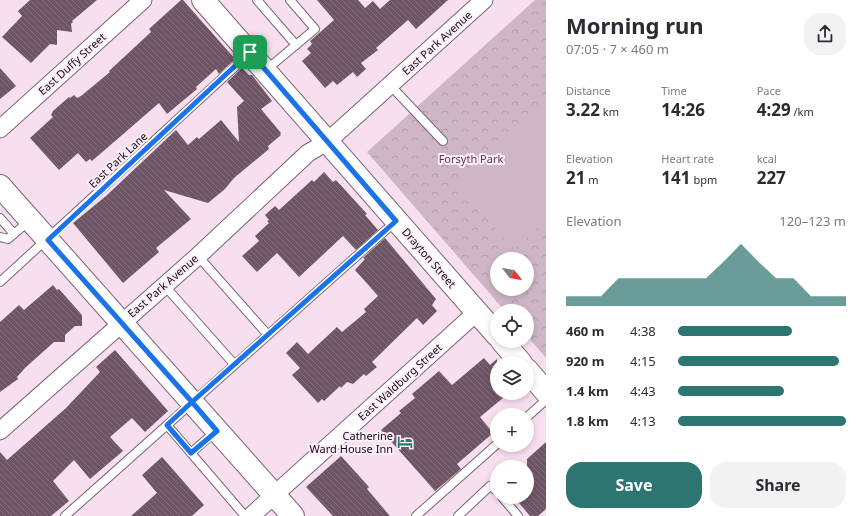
<!DOCTYPE html>
<meta charset="utf-8">
<style>
:root{--surface:#fff;--page:#f2f2f3;--text:#2b2b33;--muted:#7c7c81;--accent:#2c7570}
body{margin:0;font-family:"Noto Sans",sans-serif;background:var(--page);color:var(--text);height:100vh;display:flex;flex-direction:column;font-size:15px;white-space:nowrap}
*{box-sizing:border-box;margin:0}
p{font-size:13px;color:var(--muted)}
.icon{flex:none;width:22px;height:22px;fill:none;stroke:currentColor;stroke-width:2;stroke-linecap:round;stroke-linejoin:round}
.map{position:relative;flex:1;overflow:hidden}
.drawer{display:flex;flex-direction:column;background:var(--surface);width:320px}
.drawer>*{flex:none}
.needle{width:26px;rotate:121deg}
.fabs{position:absolute;left:490px;top:252px;display:grid;gap:8px}
.fabs a{display:grid;place-items:center;width:44px;height:44px;border-radius:50%;background:var(--surface);box-shadow:0 2px 6px #0003;font-size:20px}
.pin{position:absolute;display:grid;place-items:center;width:34px;height:34px;color:#fff;margin:-17px;border-radius:8px;box-shadow:0 2px 6px #0006}
.round{display:grid;place-items:center;flex:none;width:42px;height:42px;border-radius:16px;background:var(--page)}
.headline{display:flex;align-items:center;justify-content:space-between;height:68px;padding:0 20px}
h1{font-size:22px;font-weight:700;line-height:30px}
.figures{display:grid;grid-template-columns:repeat(3,1fr);gap:6px;height:68px;padding:4px 20px}
.figures div{display:grid;align-content:center}
.figures b{font-size:17px;font-weight:700}
.figures small{font-size:11px;font-weight:400}
.figures p{font-size:11px}
.chart{height:112px;padding:8px 20px}
.chart p{display:flex;justify-content:space-between}
.chart svg{width:100%;height:72px;margin-top:4px;fill:var(--accent);opacity:.7}
.action{display:flex;gap:8px;margin-top:auto;padding:8px 20px}
.action a{flex:1;height:46px;border-radius:16px;background:var(--accent);color:#fff;font-size:16px;font-weight:700;line-height:46px;text-align:center}
.action a+a{background:var(--page);color:var(--text)}
ul{padding:0 20px;list-style:none;font-size:13px}
li{display:grid;grid-template-columns:64px 48px 1fr;align-items:center;height:30px}
li i{height:10px;border-radius:5px;background:var(--accent)}
main{display:flex;flex:1;min-height:0}
.map>svg:first-child{display:block}
.park{fill:url(#park-crowns);fill-rule:evenodd}
.pitch{fill:#cfb6c7}
.building{fill:url(#building-back-hatch)}
.lines{fill:none;stroke-linecap:round;stroke-linejoin:round}
.lane-casing{stroke:#796372;stroke-width:10}
.street-casing{stroke:#796372;stroke-width:19}
.secondary-casing{stroke:#796372;stroke-width:24}
.lane{stroke:#fff;stroke-width:8}
.street{stroke:#fff;stroke-width:17}
.secondary{stroke:#fff;stroke-width:22}
.route-casing{stroke:#fff;stroke-width:8}
.route{stroke:#1a73e8;stroke-width:5}
.labels{text-anchor:middle;stroke-width:4;stroke-linejoin:round;paint-order:stroke}
.street-label{font-size:11px;fill:#120a0f;stroke:#ffeffa}
.park-label{font-size:11px;fill:#5c3451;stroke:#ffeffa}
.poi-label{font-size:11px;fill:#120a0f;stroke:#ffeffa;text-anchor:end}
</style>
<main>
<div class="map">
<svg width="546" height="516" viewBox="0 0 546 516">
<defs>
<pattern id="park-crowns" width="20" height="18" patternUnits="userSpaceOnUse"><rect width="20" height="18" fill="#cfb6c7"/><path d="M2 6a3 3 0 1 1 6 0M12 15a3 3 0 1 1 6 0" fill="none" stroke="#b19baa"/></pattern>
<pattern id="building-back-hatch" width="6" height="6" patternUnits="userSpaceOnUse"><rect width="6" height="6" fill="#6e5566"/><path d="M-1 5l2 2M0 0l6 6M5-1l2 2" fill="none" stroke="#806d7a"/></pattern>
</defs>
<rect width="100%" height="100%" fill="#f8dff0"/>
<!-- park -->
<path class="park" d="M535,0H546V358L527,336V311H505L367,152ZM497,259H527V289H497Z"/>
<!-- pitch -->
<path class="pitch" d="M546,100V220L514,249L455,182Z"/>
<!-- building -->
<g class="building">
<path d="M30,0H97L72,21L73,22L71,24L72,32L57,30V45L50,44L31,63L2,37L22,16L18,11Z"/>
<path d="M181,0H183L235,59L219,74L216,69L196,87L197,89L167,114L159,103L92,161L90,159L86,162L78,153L59,170L30,138L53,117L51,115L53,111L69,97L70,98L74,95L77,98L81,96L110,72L109,71L151,32L149,29Z"/>
<path d="M317,0H358L365,8L373,1L380,9L390,0H448L416,29L408,20L376,48L378,50L361,63L366,69L357,77L353,72L337,85L333,81L325,88L302,61L311,53L307,49L312,44L310,41L334,20Z"/>
<path d="M0,68L16,86L0,99Z"/>
<path d="M242,68L249,75H252L272,101L261,109L281,133L280,134L281,135L268,146L269,149L234,178L225,189L208,203L164,190L191,219L156,248L159,252L123,283L73,223L106,196L176,130L188,145L197,137L199,139L221,120L239,142L237,107L244,101L227,82Z"/>
<path d="M324,172L333,182L336,180L367,214L365,215L378,230L356,250L343,236L299,277L277,253L257,272L242,256L259,241L255,236L269,223L267,221L269,220L265,215L275,206L279,210L312,180L314,182Z"/>
<path d="M385,238L436,299L432,305L437,311L423,325L417,318L372,362L377,367L366,376L364,374L353,384L347,382L341,388L340,386L324,401L322,399L318,403L292,375L300,368L286,353L297,342L308,354L337,327L342,332L366,312L364,309L378,296L355,270L365,259L363,258Z"/>
<path d="M53,285L57,290L59,289L82,315V326H75L65,335V342H54L25,368L17,377L18,379L0,392V322L19,305L24,310Z"/>
<path d="M115,350L168,411L145,432L132,418L110,437L123,451L90,479L74,460L53,481L69,501L51,516H0V452L7,460L66,408L100,372L96,367Z"/>
<path d="M484,358L490,365L497,359V393H509L480,417L493,433L457,464L461,469L435,491L381,430L401,413L399,411L415,398L412,394L439,371L452,385Z"/>
<path d="M546,442V509L538,516H530L514,497H527V459Z"/>
<path d="M341,456L369,487L367,489L390,516H333L306,487Z"/>
<path d="M162,457L204,505L192,516H131L157,493L142,475Z"/>
</g>
<g class="lines">
<!-- lane casing -->
<g class="lane-casing">
<g id="lane">
<path d="M257,0L296,45"/>
<path d="M266,70L315,29L290,0"/>
<path d="M390,85L443,141"/>
<path d="M0,218L14,234"/>
<path d="M0,237L8,239L30,220"/>
<path d="M198,256L268,335"/>
<path d="M0,282L250,53"/>
<path d="M164,285L234,364"/>
<path d="M527,417L546,400"/>
<path d="M167,425L245,516"/>
<path d="M191,453L216,431"/>
<path d="M502,497L518,516"/>
<path d="M65,516L396,221"/>
<path d="M416,516L497,444"/>
<path d="M458,516L490,486L497,491"/>
</g>
</g>
<!-- street casing -->
<g class="street-casing">
<g id="street">
<path d="M0,129L143,0"/>
<path d="M0,431L198,256L308,153L327,142L484,0"/>
<path d="M251,516L477,312"/>
</g>
</g>
<!-- secondary casing -->
<g class="secondary-casing">
<g id="secondary">
<path d="M203,0L497,335"/>
<path d="M0,186L293,516"/>
<path d="M502,341L521,363"/>
<path d="M527,370L546,392"/>
</g>
</g>
<!-- lane -->
<use href="#lane" class="lane"/>
<!-- street -->
<use href="#street" class="street"/>
<!-- secondary -->
<use href="#secondary" class="secondary"/>
</g>
<g class="lines">
<!-- route casing -->
<g class="route-casing">
<path id="route" d="M250,52L48,240L192,402L167,425L191,453L217,431L192,402L396,221L250,52"/>
</g>
<!-- route -->
<use href="#route" class="route"/>
</g>
<!-- icons -->
<defs>
<g id="hotel-bare" transform="scale(1.2)"><path d="M-6-4.5h1.5V1H6V5H4.5V3h-9V5H-6ZM-4 0a1.8 1.8 0 1 1 3.6 0ZM.5 0V-2.5h3Q6-2.5 6 0Z" fill="#2c7570" stroke="#ffeffa" stroke-width="2.5" paint-order="stroke"/></g>
</defs>
<g fill-rule="evenodd">
<use href="#hotel-bare" x="405" y="442"/>
</g>
<g class="labels">
<!-- street labels -->
<g class="street-label">
<text transform="translate(437 43) rotate(-42)" y="4">East Park Avenue</text>
<text transform="translate(72 64) rotate(-42)" y="4">East Duffy Street</text>
<text transform="translate(118 160) rotate(-43)" y="4">East Park Lane</text>
<text transform="translate(429 258) rotate(49)" y="4">Drayton Street</text>
<text transform="translate(163 286) rotate(-41)" y="4">East Park Avenue</text>
<text transform="translate(400 382) rotate(-42)" y="4">East Waldburg Street</text>
</g>
<!-- park labels -->
<g class="park-label">
<text x="471" y="163">Forsyth Park</text>
</g>
<!-- poi labels -->
<g class="poi-label">
<text x="393" y="440">Catherine<tspan x="393" dy="13">Ward House Inn</tspan></text>
</g>
</g>
</svg>
<div class="fabs">
<a><svg class="needle" viewBox="-14 -14 28 28"><path d="M0-13l5 13h-10z" fill="#e53935"/><path d="M0 13l5-13h-10z" fill="#7c7c81"/></svg></a>
<a><svg class="icon" aria-label="locate" viewBox="0 0 24 24"><circle cx="12" cy="12" r="6"/><path d="M12 2v4M12 18v4M2 12h4M18 12h4"/></svg></a>
<a><svg class="icon" aria-label="layers" viewBox="0 0 24 24"><path d="M12 4l9 5-9 5-9-5zM3 14l9 5 9-5"/></svg></a>
<a>+</a>
<a>−</a>
</div>
<div class="pin" style="left:250px;top:52px;background:#1e9e55"><svg class="icon" aria-label="arrive" viewBox="0 0 24 24"><path d="M6 21V4h12l-3 4 3 4H6"/></svg></div>
</div>
<section class="drawer">
<div class="headline"><div><h1>Morning run</h1><p>07:05 · 7 × 460 m</p></div><a class="round"><svg class="icon" aria-label="share" viewBox="0 0 24 24"><path d="M12 15V3M7 8l5-5 5 5M5 13v7h14v-7"/></svg></a></div>
<div class="figures">
<div><p>Distance</p><b>3.22<small> km</small></b></div>
<div><p>Time</p><b>14:26</b></div>
<div><p>Pace</p><b>4:29<small> /km</small></b></div>
</div>
<div class="figures">
<div><p>Elevation</p><b>21<small> m</small></b></div>
<div><p>Heart rate</p><b>141<small> bpm</small></b></div>
<div><p>kcal</p><b>227</b></div>
</div>
<div class="chart"><p><span>Elevation</span>120–123 m</p>
<svg viewBox="0 0 160 44" preserveAspectRatio="none"><path d="M0 44V38L10 38L20 38L30 27L40 27L50 27L60 27L70 27L80 27L90 17L100 6L110 17L120 27L130 27L140 38L150 38L160 38V44z"/></svg>
</div>
<ul>
<li><b>460 m</b>4:38<i style="width:68%"></i></li>
<li><b>920 m</b>4:15<i style="width:96%"></i></li>
<li><b>1.4 km</b>4:43<i style="width:63%"></i></li>
<li><b>1.8 km</b>4:13<i style="width:100%"></i></li>
</ul>
<div class="action"><a>Save</a><a>Share</a></div>
</section>
</main>
